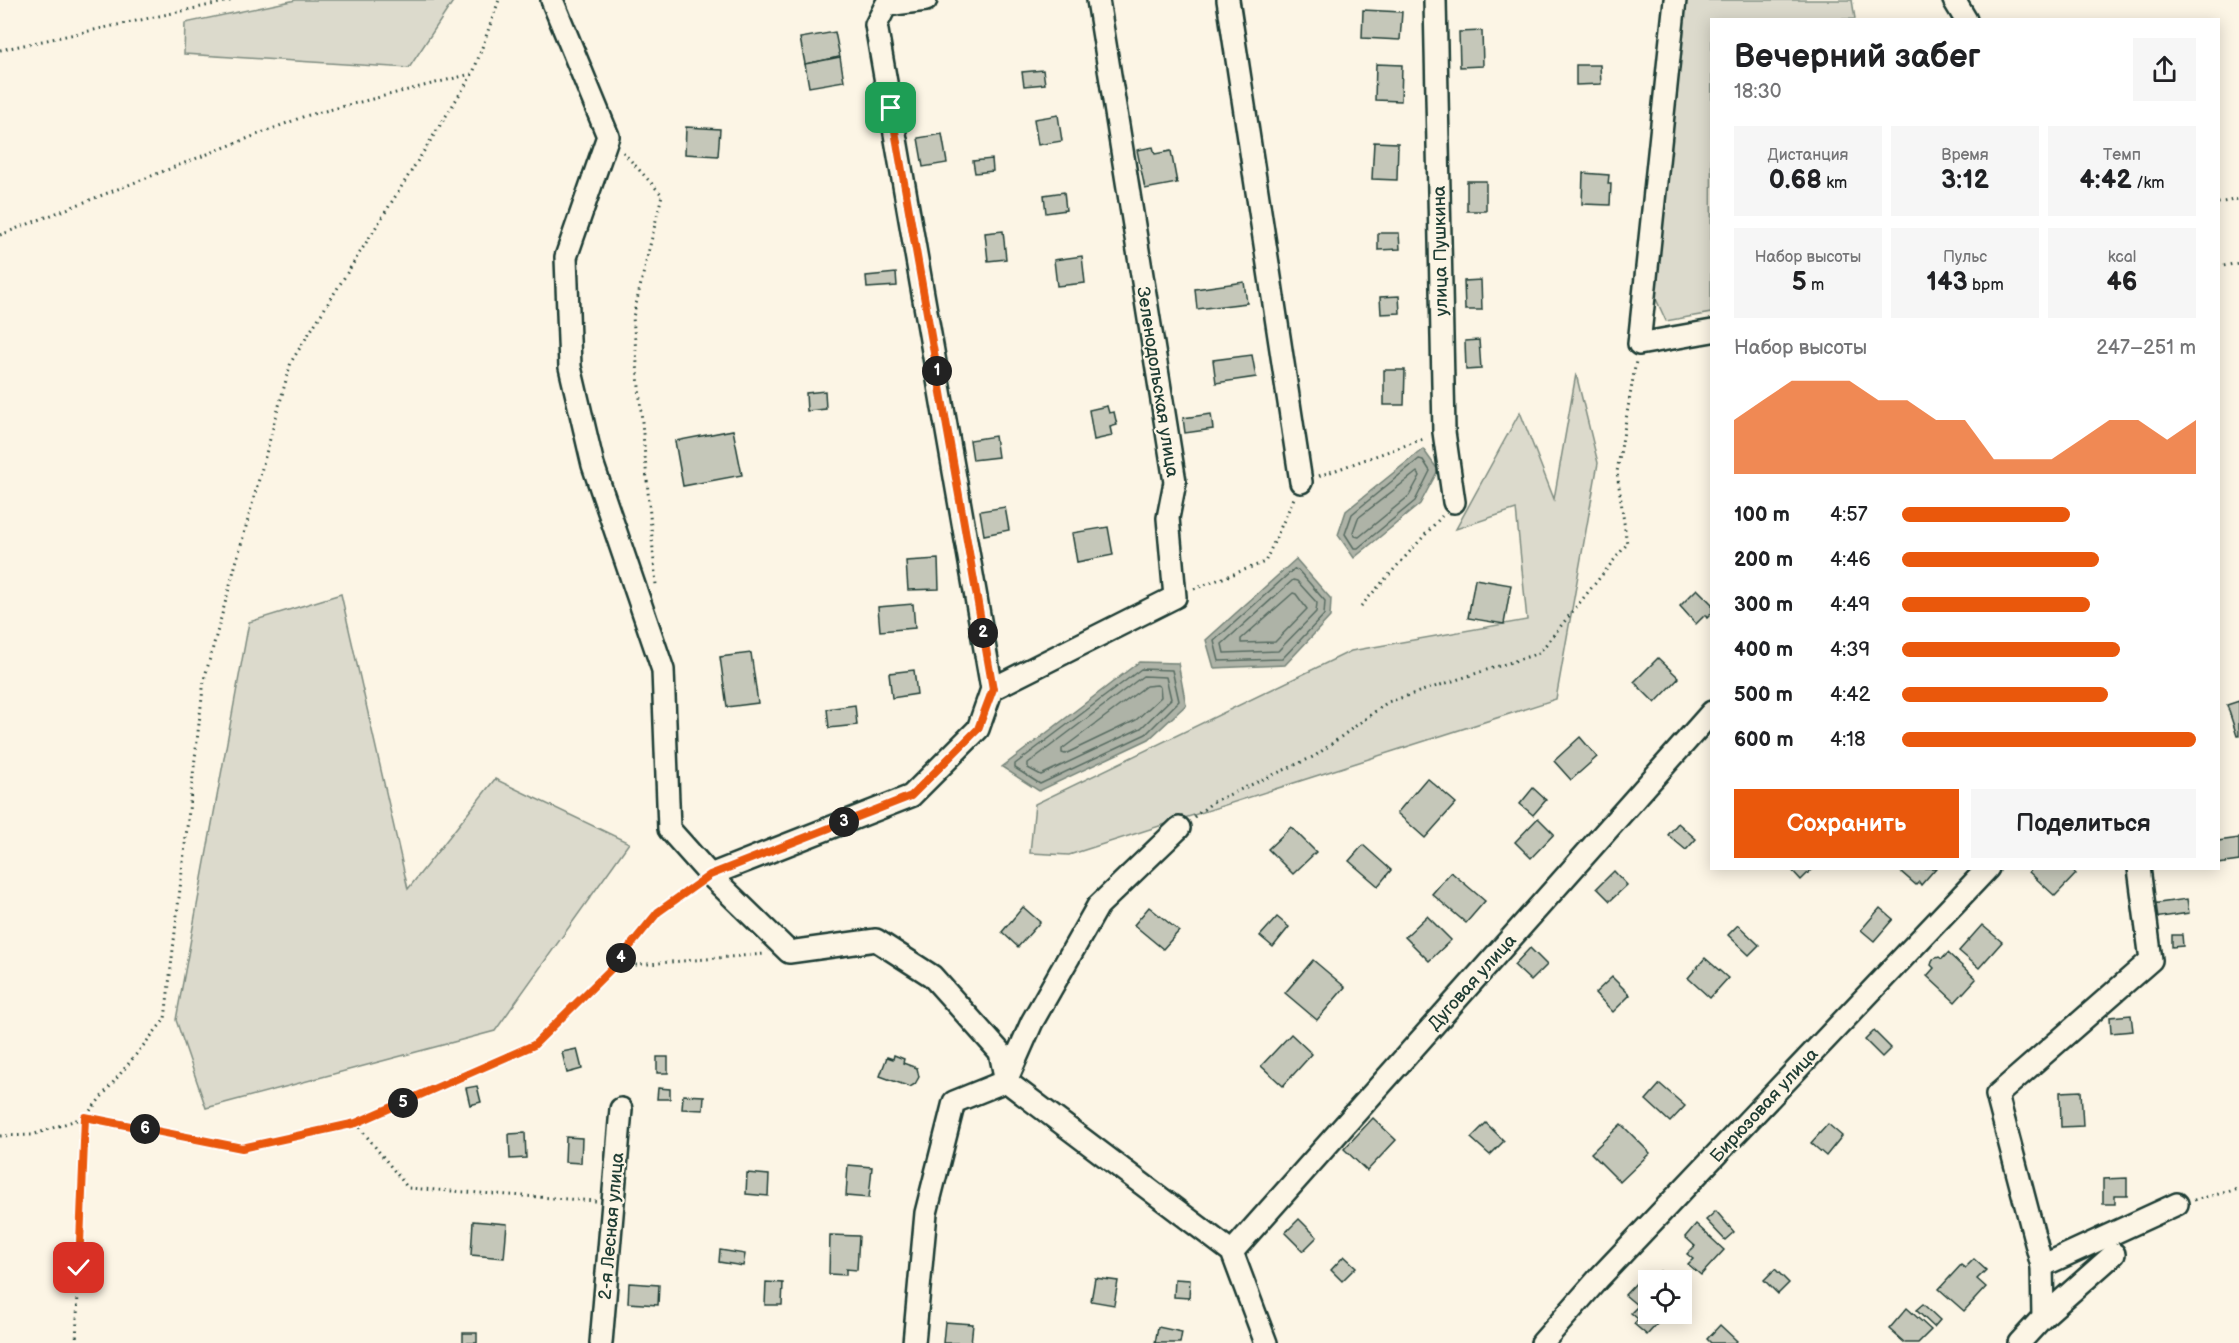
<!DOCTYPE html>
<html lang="ru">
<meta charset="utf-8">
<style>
:root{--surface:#fff;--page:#f6f6f6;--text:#202124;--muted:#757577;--accent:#ea580c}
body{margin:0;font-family:"Balsamiq Sans",sans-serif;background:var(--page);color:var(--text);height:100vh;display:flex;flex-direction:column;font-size:22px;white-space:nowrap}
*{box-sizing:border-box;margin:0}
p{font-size:20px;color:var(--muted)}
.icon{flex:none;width:33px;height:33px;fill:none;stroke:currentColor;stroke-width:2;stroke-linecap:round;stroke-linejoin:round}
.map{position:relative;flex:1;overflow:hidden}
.drawer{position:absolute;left:1710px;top:18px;width:510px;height:852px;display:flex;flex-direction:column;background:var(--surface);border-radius:0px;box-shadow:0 3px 15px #0003}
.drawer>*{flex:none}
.tools{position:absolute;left:1638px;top:1270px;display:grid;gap:12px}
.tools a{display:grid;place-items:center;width:54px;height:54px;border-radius:0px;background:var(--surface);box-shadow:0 3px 15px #0003;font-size:30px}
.pin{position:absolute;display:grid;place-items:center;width:51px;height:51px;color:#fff;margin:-26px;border-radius:12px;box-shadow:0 3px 9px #0006}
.km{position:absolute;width:30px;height:30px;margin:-15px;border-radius:50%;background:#222;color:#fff;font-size:16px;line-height:30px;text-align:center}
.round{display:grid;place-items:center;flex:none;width:63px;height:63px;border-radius:0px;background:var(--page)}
.overview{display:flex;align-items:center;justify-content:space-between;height:102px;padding:0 24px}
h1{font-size:33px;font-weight:600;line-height:45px}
.stats{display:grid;grid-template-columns:repeat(3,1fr);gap:9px;height:102px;padding:6px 24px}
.stats div{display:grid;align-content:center;border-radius:0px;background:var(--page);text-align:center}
.stats b{font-size:26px;font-weight:600}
.stats small{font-size:16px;font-weight:400}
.stats p{font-size:16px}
.chart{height:168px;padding:12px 24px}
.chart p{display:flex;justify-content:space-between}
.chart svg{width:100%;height:108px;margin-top:6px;fill:var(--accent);opacity:.7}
.button{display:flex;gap:12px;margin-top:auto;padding:12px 24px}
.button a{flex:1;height:69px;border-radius:0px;background:var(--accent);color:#fff;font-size:24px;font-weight:600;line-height:69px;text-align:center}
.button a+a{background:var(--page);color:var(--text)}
ul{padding:0 24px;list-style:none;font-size:20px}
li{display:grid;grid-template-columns:96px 72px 1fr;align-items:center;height:45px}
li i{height:15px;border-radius:8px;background:var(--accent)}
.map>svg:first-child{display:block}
.green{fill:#dcdacc;stroke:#7e8c80;stroke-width:1.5}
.water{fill:#aeb3a7;stroke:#758479;stroke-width:1.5}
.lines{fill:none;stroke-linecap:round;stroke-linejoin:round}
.shore{stroke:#586c62;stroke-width:1.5}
.building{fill:#c5c7b9;stroke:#1f3d34;stroke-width:1.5}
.minor-casing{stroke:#1f3d34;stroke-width:26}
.path{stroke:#1f3d34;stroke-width:3;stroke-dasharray:1.5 4.5;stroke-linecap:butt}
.minor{stroke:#fcf5e5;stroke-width:21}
.route-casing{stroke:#fff;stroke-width:12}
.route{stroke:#ea580c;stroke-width:8}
.labels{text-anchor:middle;stroke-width:4.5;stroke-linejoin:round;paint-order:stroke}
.street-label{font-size:18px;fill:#1f3d34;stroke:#fcf5e5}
</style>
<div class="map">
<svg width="2239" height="1343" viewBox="0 0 2239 1343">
<rect width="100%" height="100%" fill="#fcf5e5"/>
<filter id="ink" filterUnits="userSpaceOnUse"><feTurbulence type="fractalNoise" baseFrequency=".0167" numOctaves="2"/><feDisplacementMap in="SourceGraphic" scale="12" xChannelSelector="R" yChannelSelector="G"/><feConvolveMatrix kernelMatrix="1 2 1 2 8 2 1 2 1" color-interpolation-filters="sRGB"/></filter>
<g filter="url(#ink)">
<!-- green -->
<g class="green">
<path d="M296,0H454L409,68L184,54L185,23Z"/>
<path d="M1678,0H1852L1855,19L1712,20L1711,313L1666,321L1652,290Z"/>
<path d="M1576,374L1598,463L1556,699L1069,855L1030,853L1035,804L1351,651L1527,620L1516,509L1456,529L1520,412L1554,499Z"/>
<path d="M341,594L408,889L495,779L629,843L495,1031L206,1108L176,1020L249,622Z"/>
</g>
<!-- water -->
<g class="water">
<path d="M1423,449L1438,470L1420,504L1354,558L1338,535L1346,511Z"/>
<path d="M1296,559L1331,599L1330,617L1285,665L1214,668L1206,640Z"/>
<path d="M1139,662L1178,663L1186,705L1149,739L1039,791L1002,767Z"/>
</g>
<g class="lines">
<!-- shore -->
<g class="shore">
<path d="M1419,459L1423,460L1430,471L1415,501L1358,548H1354L1345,534L1352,514Z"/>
<path d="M1417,472L1420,476L1409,496L1359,537L1355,536L1353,532L1358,518Z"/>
<path d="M1294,569L1298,570L1325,601L1324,615L1282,659L1219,661L1214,641Z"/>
<path d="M1293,580L1297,581L1317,603L1316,612L1278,651L1224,653L1222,644Z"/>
<path d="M1293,593L1296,594L1307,609L1275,642L1241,643V639Z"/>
<path d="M1141,669L1172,670L1179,701L1146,734L1040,784L1015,768V764Z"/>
<path d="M1143,676L1166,677L1171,699L1141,728L1041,775L1028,768V763Z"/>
<path d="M1157,685L1160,687L1161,697L1136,720L1065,754L1062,753V749L1146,686Z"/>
</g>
</g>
<!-- building -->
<g class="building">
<path d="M1363,10L1402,12L1400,40L1362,38Z"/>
<path d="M1482,31L1483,66L1460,67L1459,32Z"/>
<path d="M835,32L840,57L805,64L800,38Z"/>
<path d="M840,57L844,81L809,87L805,64Z"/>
<path d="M1376,64L1402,65L1401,101L1375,100Z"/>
<path d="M1576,65H1600L1601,84L1576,85Z"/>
<path d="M1043,70L1045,84L1024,86L1022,72Z"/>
<path d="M1058,115L1062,141L1038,145L1034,119Z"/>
<path d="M686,127L720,129L718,156L685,154Z"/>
<path d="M942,134L947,163L923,167L918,138Z"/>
<path d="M1374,142L1398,143L1397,180L1372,179Z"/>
<path d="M1153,147L1155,154L1171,151L1177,183L1145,189L1137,150Z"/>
<path d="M992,159L993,171L975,173L973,161Z"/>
<path d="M1583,173L1609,175L1608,184H1611L1610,205L1582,204Z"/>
<rect x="1467" y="181" width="19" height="30"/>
<path d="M1064,192L1066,210L1046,213L1044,195Z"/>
<path d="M1003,231L1006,259L988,261L985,233Z"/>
<path d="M1378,233H1399L1400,249L1378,250Z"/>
<path d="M1082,256L1085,283L1057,286L1054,260Z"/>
<path d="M896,273L897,286L867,288L866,276Z"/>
<path d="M1481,280L1482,310H1465L1464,281Z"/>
<path d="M1244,282L1247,303L1197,309L1195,289Z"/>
<path d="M1399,296L1400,313L1381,314L1380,297Z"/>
<path d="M1479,340L1481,369L1466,370L1465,341Z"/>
<path d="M1252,355L1256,377L1216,383L1213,360Z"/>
<path d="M1384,370H1405L1404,405H1384Z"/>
<path d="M825,391L826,409L807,411L806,393Z"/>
<path d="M1107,406L1109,413L1114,412L1117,425L1110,427L1112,436L1094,440L1089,410Z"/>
<path d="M1211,414L1213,429L1185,433L1183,418Z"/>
<path d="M733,430L742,475L683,486L675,441Z"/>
<path d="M995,436L998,457L973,460L970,440Z"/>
<path d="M1005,507L1009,530L984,535L980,511Z"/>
<path d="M1108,527L1113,555L1077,562L1072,533Z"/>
<path d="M938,559L939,589L908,590L906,561Z"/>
<path d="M1475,579L1511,585L1504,624L1468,618Z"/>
<path d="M1697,589L1712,604V613L1707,618L1705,615L1696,624L1680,606Z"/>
<path d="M913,604L915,628L880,631L878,607Z"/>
<path d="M751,653L758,703L727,707L720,657Z"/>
<path d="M1658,658L1679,678L1655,703L1634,682Z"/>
<path d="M914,670L917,694L892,698L889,673Z"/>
<path d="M2239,701V736H2237L2227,705Z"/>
<path d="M855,705L857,725L829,728L827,709Z"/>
<path d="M1580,737L1597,757L1571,780L1554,761Z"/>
<path d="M1427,778L1456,803L1425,838L1397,813Z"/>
<path d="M1533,788L1546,800L1533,815L1520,804Z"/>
<path d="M1538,818L1554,834L1531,858L1515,842Z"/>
<path d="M1678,823L1696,839L1686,850L1668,835Z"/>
<path d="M1291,827L1316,852L1293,874L1268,849Z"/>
<path d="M2239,838V861L2218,864V841Z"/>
<path d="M1363,845L1391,870L1378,886L1349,861Z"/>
<path d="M1790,868H1809L1811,870L1801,880Z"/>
<path d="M1902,868H1936L1921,885L1919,882L1916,885L1900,871Z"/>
<path d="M2032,868H2070L2076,874L2055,896L2029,872Z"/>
<path d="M1614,871L1627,885L1610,901L1597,888Z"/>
<path d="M1451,872L1485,901L1466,923L1432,894Z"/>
<path d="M2187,899L2189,913L2154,918L2152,904Z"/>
<path d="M1023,907L1040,922L1018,947L1002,932Z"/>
<path d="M1149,907L1179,931L1163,949L1134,925Z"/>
<path d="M1880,908L1893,919L1874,941L1861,930Z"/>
<path d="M1427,916L1451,940L1429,961L1405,937Z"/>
<path d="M1277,917L1289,927L1273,947L1260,936Z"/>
<path d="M1738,925L1759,945L1749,955L1728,935Z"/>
<path d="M1982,925L2002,942L1979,968L1959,951Z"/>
<path d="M2172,935H2182L2183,946L2172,947Z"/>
<path d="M1530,948L1547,965L1531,981L1514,965Z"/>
<path d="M1948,953L1976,979L1955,1002L1927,976L1934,968L1931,965L1933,959L1939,957L1942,959Z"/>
<path d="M1705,958L1728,978L1710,998L1688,978Z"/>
<path d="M1313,960L1345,987L1317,1020L1285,993Z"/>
<path d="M1612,977L1630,995L1613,1012L1595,993Z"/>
<path d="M2131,1015L2133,1031L2111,1033L2110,1017Z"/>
<path d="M1874,1031L1891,1048L1882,1057L1865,1040Z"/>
<path d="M1291,1034L1312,1054L1283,1086L1261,1066Z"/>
<path d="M577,1049L582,1069L567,1073L562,1052Z"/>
<path d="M894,1055L904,1059L903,1063L917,1068L919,1077L915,1084L910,1087L880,1076L887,1057L893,1059Z"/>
<rect x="657" y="1057" width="11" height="16"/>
<path d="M1660,1084L1685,1106L1670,1122L1646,1100Z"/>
<path d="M477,1086L481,1102L470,1105L466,1088Z"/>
<path d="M658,1088L670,1089V1099H657Z"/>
<path d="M2081,1091L2083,1126L2061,1127L2060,1092Z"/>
<path d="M683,1095L704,1096L703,1110L682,1109Z"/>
<path d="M1373,1118L1396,1140L1367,1171L1344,1149Z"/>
<path d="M1486,1123L1504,1141L1490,1155L1471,1138Z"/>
<path d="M1621,1124L1650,1153L1620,1182L1591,1153Z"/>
<path d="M1828,1124L1842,1136L1826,1156L1811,1143Z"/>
<path d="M525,1133L526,1158L510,1159L509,1134Z"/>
<path d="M566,1137L582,1138L581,1163L565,1162Z"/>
<path d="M848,1165L872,1167L869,1198L846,1196Z"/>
<path d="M747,1173L769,1175L768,1196L746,1194Z"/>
<path d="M2127,1178V1196H2115V1204H2103V1179Z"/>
<path d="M1716,1211L1734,1232L1725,1240L1706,1220Z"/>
<path d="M1299,1219L1317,1237L1303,1251L1285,1233Z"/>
<path d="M473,1221L507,1224L504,1258L471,1255Z"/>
<path d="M1696,1224L1724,1250L1701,1275L1688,1264L1693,1259L1687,1254L1695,1246L1685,1237Z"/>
<path d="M830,1235L859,1236L857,1270L846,1269V1275L829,1274Z"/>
<path d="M720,1250L745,1254L743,1266L719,1262Z"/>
<path d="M1344,1256L1356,1267L1342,1281L1331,1270Z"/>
<path d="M1974,1259L1986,1270L1977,1279L1986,1287L1964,1311L1939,1289L1961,1265L1965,1268Z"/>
<path d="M1775,1269L1789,1283L1778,1294L1764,1280Z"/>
<path d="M1660,1271L1670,1281H1652Z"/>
<path d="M1095,1278L1118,1281L1114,1305L1091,1301Z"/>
<path d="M1175,1279L1190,1280L1189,1298L1174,1297Z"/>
<path d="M1638,1281L1648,1290V1314H1666L1647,1335L1634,1324L1638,1319L1631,1313L1638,1306L1625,1295Z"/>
<path d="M766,1282L783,1283L782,1305H765Z"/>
<path d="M629,1283L659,1285L658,1305L628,1303Z"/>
<path d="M1923,1304L1940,1320L1934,1327L1916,1310Z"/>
<path d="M1907,1308L1931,1330L1918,1343H1905L1889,1329Z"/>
<path d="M945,1322L973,1324L971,1343H943Z"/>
<path d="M1720,1325L1737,1341L1735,1343H1711L1707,1339Z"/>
<path d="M1158,1327L1182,1332L1180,1343H1155Z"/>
<rect x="463" y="1333" width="14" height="10"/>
</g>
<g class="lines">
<!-- minor casing -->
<g class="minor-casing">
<g id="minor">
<path d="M552,0L608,136L566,257L570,367L593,465L663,670L669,829L710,875L789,952L876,940L932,976L1000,1052L1006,1081L1232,1252L1266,1343"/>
<path d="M1228,0L1301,482"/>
<path d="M1435,0L1444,432L1454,502"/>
<path d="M1675,0L1639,344L1712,331"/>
<path d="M1954,0L1966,20"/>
<path d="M992,689L1175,597L1168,518L1175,482L1098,0"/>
<path d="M2139,868L2151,960L1997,1095L2042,1266L2177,1204"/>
<path d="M710,875L911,796L978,729L992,689L876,25L886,5L926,0"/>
<path d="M1232,1252L1712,712"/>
<path d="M2043,1317L2114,1254"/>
<path d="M601,1343L621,1109"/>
<path d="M914,1343L926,1213L954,1102L1006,1081L1032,1022L1098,906L1179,828"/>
<path d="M1542,1343L1598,1279L1988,868"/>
<path d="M2019,1343L2043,1317L2042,1266"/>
</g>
</g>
<!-- path -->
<g class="path">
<path d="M0,50L234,0"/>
<path d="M623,152L662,195L633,317L656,585"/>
<path d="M2218,203L2239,199"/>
<path d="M0,235L305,116L471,74"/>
<path d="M2218,267L2239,263"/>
<path d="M1319,476L1426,438"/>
<path d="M1194,589L1265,562L1294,498"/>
<path d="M1361,606L1442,516"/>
<path d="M1194,817L1213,802L1315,756L1388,702L1539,653L1627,544L1617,472L1636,361"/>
<path d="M694,886L658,912L613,967L764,954"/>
<path d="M356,1123L408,1188L596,1201"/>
<path d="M0,1136L32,1135L85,1117L165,1019L204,680L291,362L473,73L499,0"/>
<path d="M2194,1200L2239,1189"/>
<path d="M76,1343L85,1117L242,1148L356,1123L534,1045L613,967"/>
</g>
<!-- minor -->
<use href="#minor" class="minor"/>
</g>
</g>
<g class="lines" filter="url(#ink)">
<!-- route casing -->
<g class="route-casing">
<path id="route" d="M79,1268L85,1117L242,1148L356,1123L534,1045L613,967L658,912L710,875L911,796L978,729L993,689L891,108"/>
</g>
<!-- route -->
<use href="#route" class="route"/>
</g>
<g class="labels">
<!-- street labels -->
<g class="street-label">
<text transform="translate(1440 251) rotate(-91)" y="6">улица Пушкина</text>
<text transform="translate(1158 382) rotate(81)" y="6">Зеленодольская улица</text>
<text transform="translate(1472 982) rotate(-48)" y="6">Дуговая улица</text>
<text transform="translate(1764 1105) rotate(-47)" y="6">Бирюзовая улица</text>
<text transform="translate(611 1226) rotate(-85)" y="6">2-я Лесная улица</text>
</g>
</g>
</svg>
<div class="tools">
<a><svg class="icon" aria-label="locate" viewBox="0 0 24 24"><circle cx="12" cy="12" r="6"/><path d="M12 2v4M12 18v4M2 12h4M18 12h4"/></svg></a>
</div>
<div class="pin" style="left:891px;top:108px;background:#1e9e55"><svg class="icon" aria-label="arrive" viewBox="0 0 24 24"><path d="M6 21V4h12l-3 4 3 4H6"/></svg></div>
<div class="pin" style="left:79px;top:1268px;background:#d93025"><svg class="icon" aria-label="check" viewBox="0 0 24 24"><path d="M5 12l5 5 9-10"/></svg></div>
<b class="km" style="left:937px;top:371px">1</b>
<b class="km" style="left:983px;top:633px">2</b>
<b class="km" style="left:844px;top:822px">3</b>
<b class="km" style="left:621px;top:958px">4</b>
<b class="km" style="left:403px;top:1103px">5</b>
<b class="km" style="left:145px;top:1129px">6</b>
<section class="drawer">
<div class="overview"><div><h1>Вечерний забег</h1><p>18:30</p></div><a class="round"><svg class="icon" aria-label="share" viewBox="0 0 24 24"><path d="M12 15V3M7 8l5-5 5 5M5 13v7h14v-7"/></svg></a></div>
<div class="stats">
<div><p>Дистанция</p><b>0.68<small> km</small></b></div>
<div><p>Время</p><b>3:12</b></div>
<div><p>Темп</p><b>4:42<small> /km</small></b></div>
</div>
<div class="stats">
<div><p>Набор высоты</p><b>5<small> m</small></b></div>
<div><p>Пульс</p><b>143<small> bpm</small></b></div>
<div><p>kcal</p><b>46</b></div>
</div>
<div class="chart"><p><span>Набор высоты</span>247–251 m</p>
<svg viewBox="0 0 160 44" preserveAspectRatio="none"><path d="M0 44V22L10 14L20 6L30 6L40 6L50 14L60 14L70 22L80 22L90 38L100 38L110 38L120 30L130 22L140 22L150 30L160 22V44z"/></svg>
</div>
<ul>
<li><b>100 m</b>4:57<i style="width:57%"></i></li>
<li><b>200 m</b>4:46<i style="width:67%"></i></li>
<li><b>300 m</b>4:49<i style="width:64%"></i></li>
<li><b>400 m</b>4:39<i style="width:74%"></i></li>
<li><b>500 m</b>4:42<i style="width:70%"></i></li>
<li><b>600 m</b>4:18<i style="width:100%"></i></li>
</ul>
<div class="button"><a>Сохранить</a><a>Поделиться</a></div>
</section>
</div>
